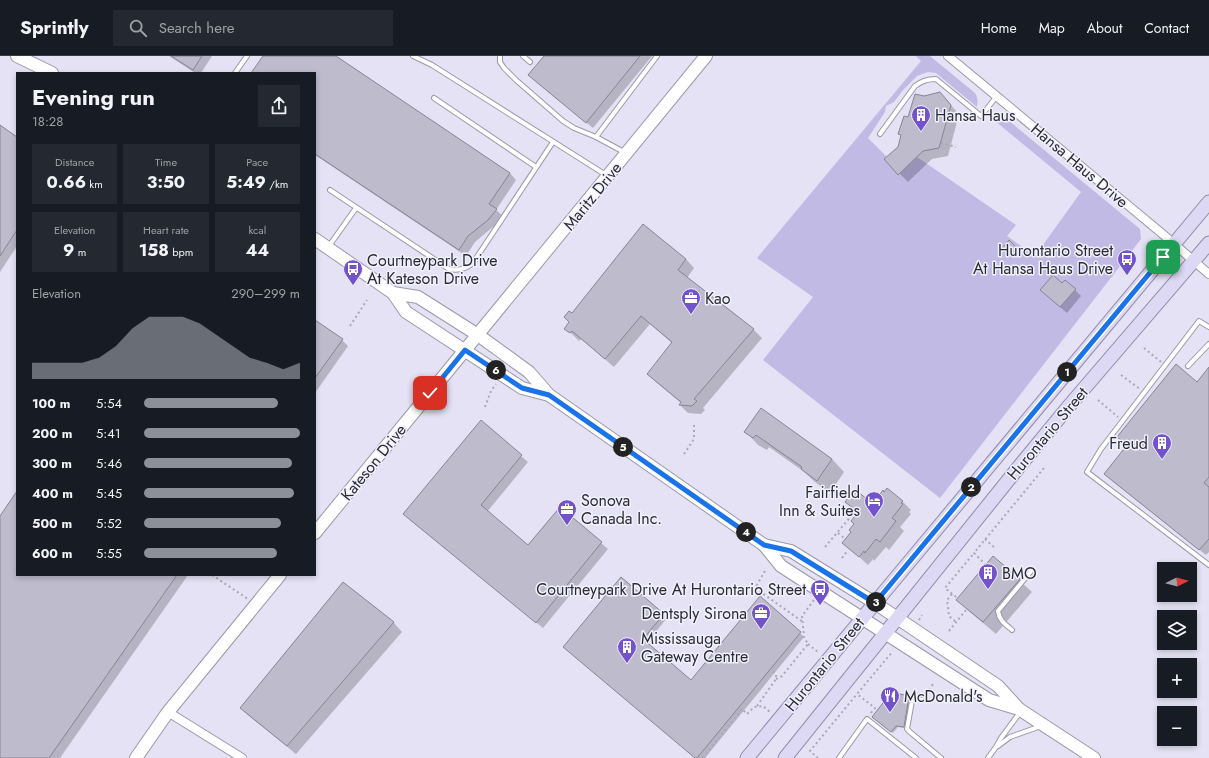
<!DOCTYPE html>
<meta charset="utf-8">
<style>
:root{--surface:#171b24;--page:#242831;--text:#f1f3f6;--muted:#9ea1a6;--line:#363941;--accent:#8c9099}
body{margin:0;font-family:Jost,sans-serif;background:var(--page);color:var(--text);height:100vh;display:flex;flex-direction:column;font-size:15px;white-space:nowrap}
*{box-sizing:border-box;margin:0}
p{font-size:13px;color:var(--muted)}
.icon{flex:none;width:22px;height:22px;fill:none;stroke:currentColor;stroke-width:2;stroke-linecap:round;stroke-linejoin:round}
.map{position:relative;flex:1;overflow:hidden}
.panel{position:absolute;left:16px;top:16px;width:300px;height:504px;display:flex;flex-direction:column;background:var(--surface);border-radius:0px;box-shadow:0 2px 6px #0003}
.panel>*{flex:none}
.needle{width:26px;rotate:84deg}
.tools{position:absolute;left:1157px;top:506px;display:grid;gap:8px}
.tools a{display:grid;place-items:center;width:40px;height:40px;border-radius:0px;background:var(--surface);box-shadow:0 2px 6px #0003;font-size:20px}
.pin{position:absolute;display:grid;place-items:center;width:34px;height:34px;color:#fff;margin:-17px;border-radius:8px;box-shadow:0 2px 6px #0006}
.km{position:absolute;width:20px;height:20px;margin:-10px;border-radius:50%;background:#222;color:#fff;font-size:11px;line-height:20px;text-align:center}
.round{display:grid;place-items:center;flex:none;width:42px;height:42px;border-radius:0px;background:var(--page)}
.overview{display:flex;align-items:center;justify-content:space-between;height:68px;padding:0 16px}
h1{font-size:22px;font-weight:700;line-height:30px}
.figures{display:grid;grid-template-columns:repeat(3,1fr);gap:6px;height:68px;padding:4px 16px}
.figures div{display:grid;align-content:center;border-radius:0px;background:var(--page);text-align:center}
.figures b{font-size:17px;font-weight:700}
.figures small{font-size:11px;font-weight:400}
.figures p{font-size:11px}
.chart{height:112px;padding:8px 16px}
.chart p{display:flex;justify-content:space-between}
.chart svg{width:100%;height:72px;margin-top:4px;fill:var(--accent);opacity:.7}
ul{padding:0 16px;list-style:none;font-size:13px}
li{display:grid;grid-template-columns:64px 48px 1fr;align-items:center;height:30px}
li i{height:10px;border-radius:5px;background:var(--accent)}
header{display:flex;align-items:center;gap:24px;box-sizing:border-box;height:56px;padding:0 20px;background:var(--surface);border-bottom:1px solid var(--line)}
header strong{font-size:19px}
nav{display:flex;gap:22px;margin-inline-start:auto;font-size:14px}
.search{width:280px;height:36px;background:var(--page);display:flex;align-items:center;gap:10px;box-sizing:border-box;padding:0 14px;border-radius:0px;color:var(--muted);font-size:15px}
.map>svg:first-child{display:block}
.green{fill:#c0bae5}
.shadow{fill:#0003}
.building{fill:#bdbbcc;stroke:#878595}
.lines{fill:none;stroke-linecap:round;stroke-linejoin:round}
.lane-casing{stroke:#9b99a9;stroke-width:6}
.street-casing{stroke:#9b99a9;stroke-width:10}
.secondary-casing{stroke:#9b99a9;stroke-width:14}
.primary-casing{stroke:#908cac;stroke-width:15}
.path{stroke:#a9a8b6;stroke-width:2;stroke-dasharray:2 3;stroke-linecap:butt}
.lane{stroke:#fff;stroke-width:4}
.street{stroke:#fff;stroke-width:8}
.secondary{stroke:#fff;stroke-width:12}
.primary{stroke:#ddd9f5;stroke-width:13}
.route-casing{stroke:#fff;stroke-width:8}
.route{stroke:#1a73e8;stroke-width:5}
.labels{text-anchor:middle;stroke-width:3;stroke-linejoin:round;paint-order:stroke}
.poi-label{font-size:16px;fill:#2c2b31;stroke:#f1f0fe;text-anchor:start}
.street-label{font-size:16px;fill:#2c2b31;stroke:#f1f0fe}
</style>
<header>
<strong>Sprintly</strong>
<div class="search"><svg class="icon" aria-label="search" viewBox="0 0 24 24"><circle cx="10" cy="10" r="6"/><path d="M15 15l6 6"/></svg>Search here</div>
<nav><a>Home</a><a>Map</a><a>About</a><a>Contact</a></nav>
</header>
<div class="map">
<svg width="1209" height="702" viewBox="0 0 1209 702">
<rect width="100%" height="100%" fill="#e4e2f4"/>
<!-- green -->
<path class="green" d="M916,0H930L975,37C978,42 978,46 977,51L936,17L928,16L917,20L904,33L894,46L886,50L885,56L868,82L887,101L884,103L898,118L917,101L1016,169L1007,180L1035,200L1081,136L989,60C993,57 997,58 1003,60L1140,173L1141,183L940,442L763,304L813,241L757,202L921,5Z"/>
<!-- shadow -->
<g class="shadow">
<path d="M169,0H212L201,17H195Z"/>
<path d="M264,0H334L510,117L516,124L496,154L503,160L494,170L475,186L466,200L315,99V17H253Z"/>
<path d="M545,0H652L593,72L536,26Z"/>
<path d="M948,46L959,58L948,100L932,103L908,126L885,103L898,91L902,80L899,78L908,62Z"/>
<path d="M0,71L17,82V190L0,216Z"/>
<path d="M1009,186L1017,193L1012,200L1005,195Z"/>
<path d="M686,203L694,212L687,222L753,273L762,282L703,352L705,354L701,358L688,357L680,349L681,347L657,327L648,318L672,287L650,268L614,311L581,283L579,285L566,272L570,266L572,258Z"/>
<path d="M1062,229L1075,234L1081,240L1067,257L1048,241Z"/>
<path d="M315,266L342,284L348,290L315,337Z"/>
<path d="M1209,312V496L1206,499L1112,425L1106,418L1128,390L1119,381L1197,327Z"/>
<path d="M761,354L832,403L844,416L830,437L815,426L803,415L769,391L767,394L758,389L746,376Z"/>
<path d="M481,366L528,406L487,456L528,491L560,452L608,493L543,572L410,464Z"/>
<path d="M17,436V519H188L60,702H0V462Z"/>
<path d="M902,445L911,454L909,456L911,458L900,471L904,475L889,494L886,491L874,505L873,503L868,509L844,487L852,476L858,457L846,446L870,447Z"/>
<path d="M1019,524L1032,536L996,578L970,556L958,544Z"/>
<path d="M343,528L394,567L402,576L296,698L249,660L241,652Z"/>
<path d="M663,558L667,562L646,588L691,625L800,577L804,581L705,702H696L564,591Z"/>
<path d="M909,640L910,642L905,672L898,671L893,677L875,662Z"/>
</g>
<!-- building -->
<g class="building">
<path d="M171,0H202L193,14Z"/>
<path d="M263,0H336L510,117L489,148L497,153L488,164L468,180L459,194L315,98V17H251Z"/>
<path d="M544,0H640L586,67L528,19Z"/>
<path d="M940,36L951,49L939,92L923,95L898,119L884,103L898,91L901,79L898,78L904,60L908,61L915,38L924,40Z"/>
<path d="M0,69L17,81V174L0,200Z"/>
<path d="M643,168L686,203L678,214L754,273L694,343L697,345L692,350L679,349L681,346L647,318L672,286L641,260L605,303L572,275L570,277L564,273L569,266L564,261L569,255L572,257Z"/>
<path d="M1009,184L1016,191L1010,199L1002,193Z"/>
<path d="M1053,219L1062,227L1065,224L1076,233L1060,251L1040,234Z"/>
<path d="M315,264L343,283L315,322Z"/>
<path d="M1176,308L1197,326L1209,311V421L1204,427L1209,431V483L1199,494L1104,418L1127,389L1117,381Z"/>
<path d="M761,352L832,403L817,425L801,413L802,411L756,379L753,382L744,376Z"/>
<path d="M481,364L522,399L481,449L528,489L560,451L602,486L536,567L403,458Z"/>
<path d="M887,432L903,445L901,447L903,448L892,462L896,465L880,486L876,483L865,497L864,495L859,501L842,487L851,476L849,474L854,468L851,465L858,456L845,446L855,433L870,446L878,437L880,438L883,434L884,436Z"/>
<path d="M17,435V519H177L49,702H0V460Z"/>
<path d="M993,500L1020,523L983,566L956,544Z"/>
<path d="M621,521L664,558L643,583L691,624L760,540L801,576L697,702H695L563,591Z"/>
<path d="M343,526L394,566L287,690L240,652Z"/>
<path d="M887,635L909,640L904,671L896,670L891,676L872,661L886,643Z"/>
</g>
<g class="lines">
<!-- lane casing -->
<g class="lane-casing">
<g id="lane">
<path d="M413,0L432,9L606,119"/>
<path d="M500,0V6L504,12L516,24L563,65L574,72L596,81L624,96"/>
<path d="M523,0L530,6"/>
<path d="M235,17L247,0"/>
<path d="M434,42L536,111"/>
<path d="M880,78L915,30C922,25 927,23 936,23L981,60L997,40"/>
<path d="M596,81L657,0"/>
<path d="M330,134L449,213C458,215 466,213 473,207L553,86"/>
<path d="M329,190L356,152"/>
<path d="M1209,271L1199,265L1101,393L1087,416L1209,509"/>
<path d="M1188,310L1209,288"/>
<path d="M1012,574C1005,568 999,564 998,555L1032,514"/>
<path d="M923,644L916,643L912,645L907,673L910,676L941,702"/>
<path d="M998,690L1010,681L1041,670"/>
<path d="M839,702L867,663L916,702"/>
<path d="M988,702L996,691L1001,682L1021,655"/>
</g>
</g>
<!-- street casing -->
<g class="street-casing">
<g id="street">
<path d="M948,0L1159,175L1209,218"/>
<path d="M168,656L242,702"/>
</g>
</g>
<!-- secondary casing -->
<g class="secondary-casing">
<g id="secondary">
<path d="M17,0L52,17"/>
<path d="M315,183L393,237L406,256L522,332L549,339"/>
<path d="M393,237L418,241L478,279L529,316L549,339L764,489L781,510L989,644L1019,653"/>
<path d="M315,477L706,0"/>
<path d="M764,489L791,495L875,547L998,630L1019,653L1094,702"/>
<path d="M136,702L168,656L280,519"/>
</g>
</g>
<!-- primary casing -->
<g class="primary-casing">
<g id="primary">
<path d="M747,702L875,547L1209,146"/>
<path d="M785,702L1022,407L1069,350L1209,187"/>
</g>
</g>
<!-- path -->
<g class="path">
<path d="M941,87L956,91"/>
<path d="M350,270L367,244"/>
<path d="M1144,292L1161,306"/>
<path d="M1121,319L1140,333"/>
<path d="M1098,344L1118,361"/>
<path d="M485,351L491,335L496,328"/>
<path d="M684,398L694,383V368"/>
<path d="M838,477L844,482"/>
<path d="M985,483L996,493"/>
<path d="M825,491L852,459"/>
<path d="M842,502L848,494"/>
<path d="M986,509L974,497L1044,412"/>
<path d="M765,515L755,532L803,566"/>
<path d="M212,519L248,543"/>
<path d="M952,538L947,544L949,560L956,566"/>
<path d="M956,541L945,532L974,497"/>
<path d="M919,564L922,559"/>
<path d="M949,575L966,554"/>
<path d="M808,588L819,597"/>
<path d="M776,623L782,620L808,588L804,581L802,560L814,544"/>
<path d="M926,638L933,628"/>
<path d="M757,650L776,623V618L772,614"/>
<path d="M871,657L875,652L857,638L893,595"/>
<path d="M703,702L742,653L747,658L754,651L763,650L770,656"/>
<path d="M818,702L810,695L857,638"/>
</g>
<!-- lane -->
<use href="#lane" class="lane"/>
<!-- street -->
<use href="#street" class="street"/>
<!-- secondary -->
<use href="#secondary" class="secondary"/>
<!-- primary -->
<use href="#primary" class="primary"/>
</g>
<g class="lines">
<!-- route casing -->
<g class="route-casing">
<path id="route" d="M430,337L465,294L522,332L549,339L764,489L791,495L875,547L1163,201"/>
</g>
<!-- route -->
<use href="#route" class="route"/>
</g>
<!-- icons -->
<defs>
<g id="building-pin" transform="scale(1)"><path d="M0 17L-7.5 6A9.5 9.5 0 1 1 7.5 6Z" fill="#7353cc" stroke="#f1f0fe"/><path d="M-4-6H4V6H1V3H-1V6H-4ZM-2.5-4.3h1.7v1.8h-1.7ZM.8-4.3h1.7v1.8H.8ZM-2.5-1h1.7V.8h-1.7ZM.8-1h1.7V.8H.8Z" fill="#fff"/></g>
<g id="bus-pin" transform="scale(1)"><path d="M0 17L-7.5 6A9.5 9.5 0 1 1 7.5 6Z" fill="#7353cc" stroke="#f1f0fe"/><path d="M-5-6H5V4H4V6H2V4H-2V6H-4V4H-5ZM-3.5-4V0h7V-4ZM-3.5 1.2v1.5H-2V1.2ZM2 1.2v1.5H3.5V1.2Z" fill="#fff"/></g>
<g id="office-pin" transform="scale(1)"><path d="M0 17L-7.5 6A9.5 9.5 0 1 1 7.5 6Z" fill="#7353cc" stroke="#f1f0fe"/><path d="M-6-3h4V-5.5h4V-3h4V5H-6ZM-1-4.5V-3h2v-1.5ZM-6 0V1H6V0Z" fill="#fff"/></g>
<g id="hotel-pin" transform="scale(1)"><path d="M0 17L-7.5 6A9.5 9.5 0 1 1 7.5 6Z" fill="#7353cc" stroke="#f1f0fe"/><path d="M-6-4.5h1.5V1H6V5H4.5V3h-9V5H-6ZM-4 0a1.8 1.8 0 1 1 3.6 0ZM.5 0V-2.5h3Q6-2.5 6 0Z" fill="#fff"/></g>
<g id="restaurant-pin" transform="scale(1)"><path d="M0 17L-7.5 6A9.5 9.5 0 1 1 7.5 6Z" fill="#7353cc" stroke="#f1f0fe"/><path d="M-5-6h1v4h1v-4h1v4h1v-4h1v5L-1.5 .5V6h-2V.5L-5-1ZM5-6V6H3V1.5H1.5Q1.5-4 5-6Z" fill="#fff"/></g>
</defs>
<g fill-rule="evenodd">
<use href="#building-pin" x="921" y="59"/>
<use href="#bus-pin" x="1127" y="203"/>
<use href="#bus-pin" x="353" y="213"/>
<use href="#office-pin" x="691" y="242"/>
<use href="#building-pin" x="1162" y="387"/>
<use href="#hotel-pin" x="874" y="445"/>
<use href="#office-pin" x="567" y="453"/>
<use href="#building-pin" x="988" y="517"/>
<use href="#bus-pin" x="820" y="533"/>
<use href="#office-pin" x="761" y="557"/>
<use href="#building-pin" x="627" y="591"/>
<use href="#restaurant-pin" x="890" y="640"/>
</g>
<g class="labels">
<!-- poi labels -->
<g class="poi-label">
<text x="935" y="65">Hansa Haus</text>
<text x="1113" y="200" text-anchor="end">Hurontario Street<tspan x="1113" dy="18">At Hansa Haus Drive</tspan></text>
<text x="367" y="210">Courtneypark Drive<tspan x="367" dy="18">At Kateson Drive</tspan></text>
<text x="705" y="248">Kao</text>
<text x="1148" y="393" text-anchor="end">Freud</text>
<text x="860" y="442" text-anchor="end">Fairfield<tspan x="860" dy="18">Inn &amp; Suites</tspan></text>
<text x="581" y="450">Sonova<tspan x="581" dy="18">Canada Inc.</tspan></text>
<text x="1002" y="523">BMO</text>
<text x="806" y="539" text-anchor="end">Courtneypark Drive At Hurontario Street</text>
<text x="747" y="563" text-anchor="end">Dentsply Sirona</text>
<text x="641" y="588">Mississauga<tspan x="641" dy="18">Gateway Centre</tspan></text>
<text x="904" y="646">McDonald's</text>
</g>
<!-- street labels -->
<g class="street-label">
<text transform="translate(1080 109) rotate(40)" y="6">Hansa Haus Drive</text>
<text transform="translate(592 140) rotate(-51)" y="6">Maritz Drive</text>
<text transform="translate(1047 377) rotate(-50)" y="6">Hurontario Street</text>
<text transform="translate(373 406) rotate(-51)" y="6">Kateson Drive</text>
<text transform="translate(824 608) rotate(-51)" y="6">Hurontario Street</text>
</g>
</g>
</svg>
<div class="tools">
<a><svg class="needle" viewBox="-14 -14 28 28"><path d="M0-13l5 13h-10z" fill="#e53935"/><path d="M0 13l5-13h-10z" fill="#9ea1a6"/></svg></a>
<a><svg class="icon" aria-label="layers" viewBox="0 0 24 24"><path d="M12 4l9 5-9 5-9-5zM3 14l9 5 9-5"/></svg></a>
<a>+</a>
<a>−</a>
</div>
<div class="pin" style="left:1163px;top:201px;background:#1e9e55"><svg class="icon" aria-label="arrive" viewBox="0 0 24 24"><path d="M6 21V4h12l-3 4 3 4H6"/></svg></div>
<div class="pin" style="left:430px;top:337px;background:#d93025"><svg class="icon" aria-label="check" viewBox="0 0 24 24"><path d="M5 12l5 5 9-10"/></svg></div>
<b class="km" style="left:1067px;top:316px">1</b>
<b class="km" style="left:971px;top:431px">2</b>
<b class="km" style="left:876px;top:546px">3</b>
<b class="km" style="left:746px;top:476px">4</b>
<b class="km" style="left:623px;top:391px">5</b>
<b class="km" style="left:496px;top:314px">6</b>
<section class="panel">
<div class="overview"><div><h1>Evening run</h1><p>18:28</p></div><a class="round"><svg class="icon" aria-label="share" viewBox="0 0 24 24"><path d="M12 15V3M7 8l5-5 5 5M5 13v7h14v-7"/></svg></a></div>
<div class="figures">
<div><p>Distance</p><b>0.66<small> km</small></b></div>
<div><p>Time</p><b>3:50</b></div>
<div><p>Pace</p><b>5:49<small> /km</small></b></div>
</div>
<div class="figures">
<div><p>Elevation</p><b>9<small> m</small></b></div>
<div><p>Heart rate</p><b>158<small> bpm</small></b></div>
<div><p>kcal</p><b>44</b></div>
</div>
<div class="chart"><p><span>Elevation</span>290–299 m</p>
<svg viewBox="0 0 160 44" preserveAspectRatio="none"><path d="M0 44V34L10 34L20 34L30 34L40 31L50 24L60 13L70 6L80 6L90 6L100 10L110 17L120 24L130 31L140 34L150 38L160 34V44z"/></svg>
</div>
<ul>
<li><b>100 m</b>5:54<i style="width:86%"></i></li>
<li><b>200 m</b>5:41<i style="width:100%"></i></li>
<li><b>300 m</b>5:46<i style="width:95%"></i></li>
<li><b>400 m</b>5:45<i style="width:96%"></i></li>
<li><b>500 m</b>5:52<i style="width:88%"></i></li>
<li><b>600 m</b>5:55<i style="width:85%"></i></li>
</ul>
</section>
</div>
